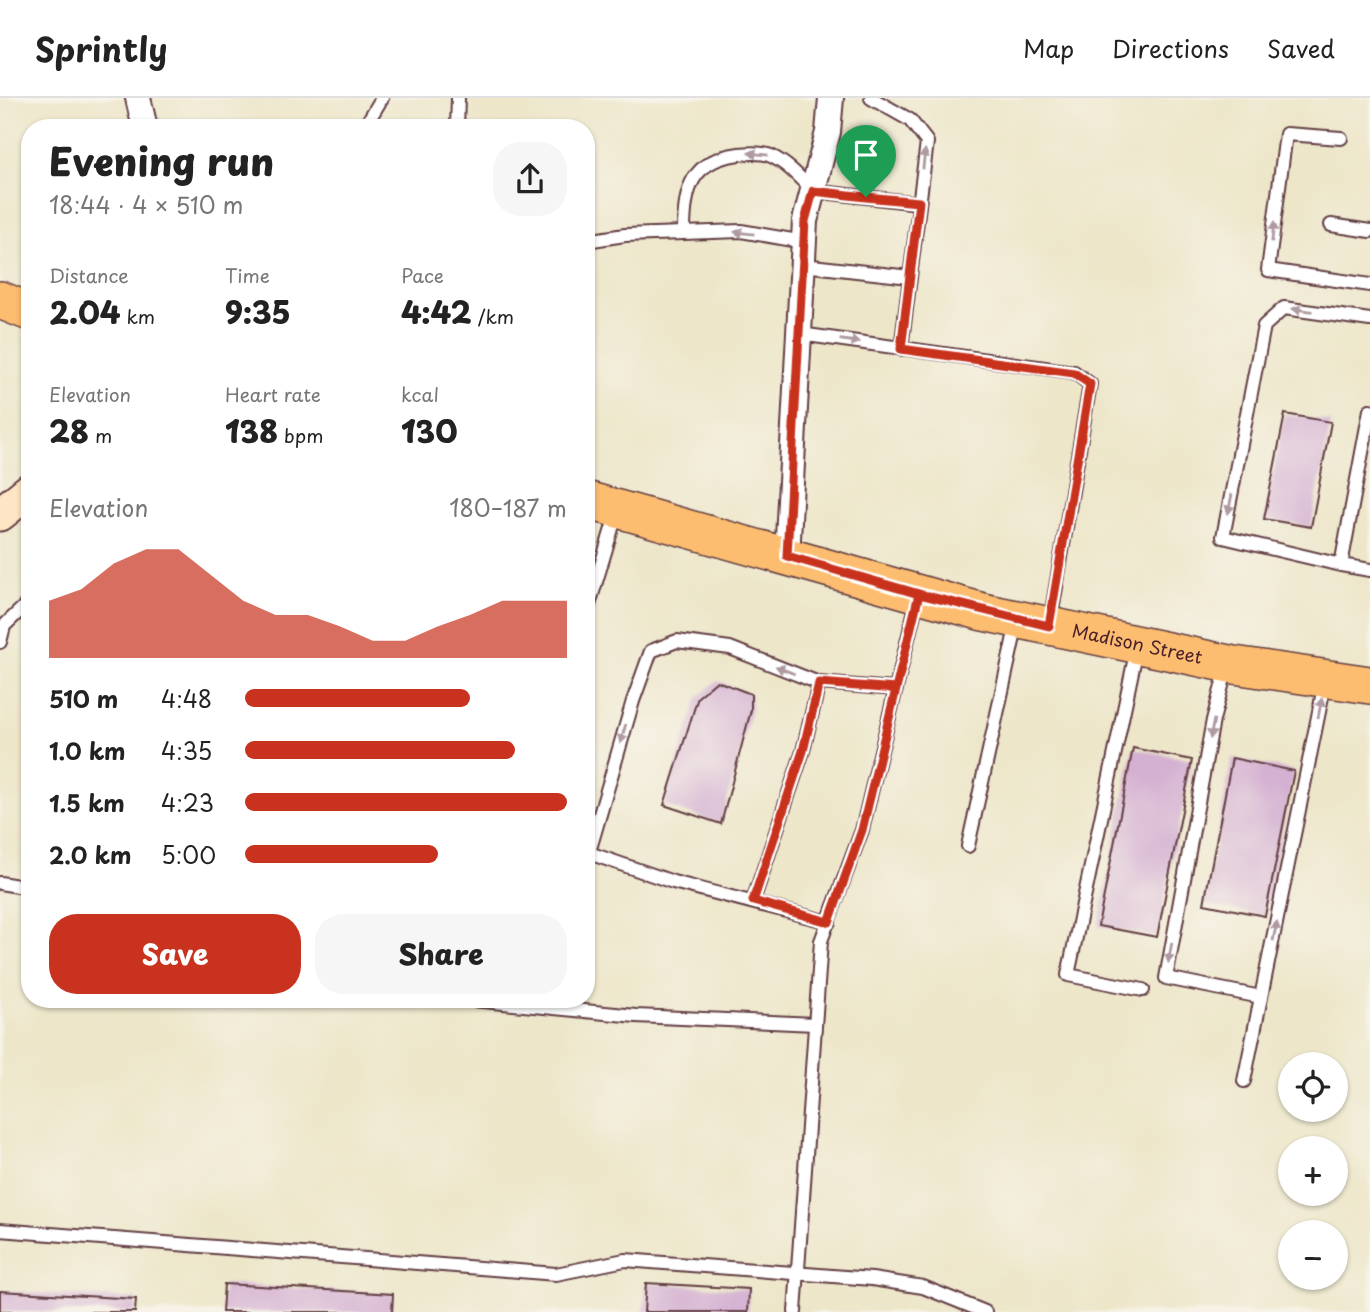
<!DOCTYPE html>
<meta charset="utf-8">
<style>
:root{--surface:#fff;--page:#f6f6f6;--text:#222;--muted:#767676;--line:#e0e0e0;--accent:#c8321e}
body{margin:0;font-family:"Playpen Sans",sans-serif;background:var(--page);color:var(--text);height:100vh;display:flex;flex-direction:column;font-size:26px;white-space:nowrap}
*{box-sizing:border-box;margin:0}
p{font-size:23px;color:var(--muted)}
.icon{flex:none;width:38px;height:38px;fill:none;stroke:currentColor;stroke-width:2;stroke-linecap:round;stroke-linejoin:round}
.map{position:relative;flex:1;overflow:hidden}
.drawer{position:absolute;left:21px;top:21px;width:574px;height:889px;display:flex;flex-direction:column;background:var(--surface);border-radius:28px;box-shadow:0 2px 5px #0004}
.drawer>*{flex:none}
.buttons{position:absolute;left:1278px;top:954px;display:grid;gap:14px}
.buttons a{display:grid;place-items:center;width:70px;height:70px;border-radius:50%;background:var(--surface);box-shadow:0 2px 5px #0004;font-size:35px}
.pin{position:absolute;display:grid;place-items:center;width:60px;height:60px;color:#fff;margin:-72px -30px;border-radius:50% 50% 50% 0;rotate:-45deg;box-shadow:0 0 7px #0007}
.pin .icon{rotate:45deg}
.round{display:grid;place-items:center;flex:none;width:74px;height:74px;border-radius:28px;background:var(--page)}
.head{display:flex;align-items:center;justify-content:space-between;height:119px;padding:0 28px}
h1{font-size:38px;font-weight:800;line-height:52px}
.metrics{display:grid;grid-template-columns:repeat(3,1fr);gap:10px;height:119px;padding:7px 28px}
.metrics div{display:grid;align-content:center}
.metrics b{font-size:30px;font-weight:800}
.metrics small{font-size:19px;font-weight:400}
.metrics p{font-size:19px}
.chart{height:196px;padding:14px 28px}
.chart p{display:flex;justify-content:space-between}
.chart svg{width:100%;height:126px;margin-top:7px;fill:var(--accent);opacity:.7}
.primary-button{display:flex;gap:14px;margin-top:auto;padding:14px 28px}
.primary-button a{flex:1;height:80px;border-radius:28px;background:var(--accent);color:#fff;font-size:28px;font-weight:800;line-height:80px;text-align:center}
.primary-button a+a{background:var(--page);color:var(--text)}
ul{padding:0 28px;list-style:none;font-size:23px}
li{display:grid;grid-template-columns:112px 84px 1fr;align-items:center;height:52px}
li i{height:18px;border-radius:9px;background:var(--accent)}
header{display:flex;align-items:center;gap:42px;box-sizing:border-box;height:98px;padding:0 35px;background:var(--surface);border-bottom:2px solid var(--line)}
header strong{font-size:33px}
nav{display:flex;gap:38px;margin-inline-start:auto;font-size:24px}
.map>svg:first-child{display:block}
.building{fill:#d4b0d2}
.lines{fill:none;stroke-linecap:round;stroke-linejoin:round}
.service-casing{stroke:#623d43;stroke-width:16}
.minor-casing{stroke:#623d43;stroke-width:28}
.secondary-casing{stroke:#623d43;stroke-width:37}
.primary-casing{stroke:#623d43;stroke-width:40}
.service{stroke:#fff;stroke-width:12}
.minor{stroke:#fff;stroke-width:24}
.secondary{stroke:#fee5c5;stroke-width:33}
.primary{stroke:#fcbd6f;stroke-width:37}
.oneway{fill:#ae9aa0}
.route-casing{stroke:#fff;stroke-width:14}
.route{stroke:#c8321e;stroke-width:9}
.labels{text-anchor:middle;stroke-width:6;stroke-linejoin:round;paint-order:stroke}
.street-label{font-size:18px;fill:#4a1f2b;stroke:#f7f3e8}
</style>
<header>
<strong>Sprintly</strong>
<nav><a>Map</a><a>Directions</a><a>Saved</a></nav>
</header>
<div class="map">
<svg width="1370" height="1214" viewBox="0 0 1370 1214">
<rect width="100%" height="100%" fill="#f7f3e8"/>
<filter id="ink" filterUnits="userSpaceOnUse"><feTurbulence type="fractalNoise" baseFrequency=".0143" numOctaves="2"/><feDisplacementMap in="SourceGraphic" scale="14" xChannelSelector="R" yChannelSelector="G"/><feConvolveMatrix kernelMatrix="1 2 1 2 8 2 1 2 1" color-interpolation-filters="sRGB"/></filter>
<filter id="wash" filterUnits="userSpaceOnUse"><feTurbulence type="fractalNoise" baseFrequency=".00686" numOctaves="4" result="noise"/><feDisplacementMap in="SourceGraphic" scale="28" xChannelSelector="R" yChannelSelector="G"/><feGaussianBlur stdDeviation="1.57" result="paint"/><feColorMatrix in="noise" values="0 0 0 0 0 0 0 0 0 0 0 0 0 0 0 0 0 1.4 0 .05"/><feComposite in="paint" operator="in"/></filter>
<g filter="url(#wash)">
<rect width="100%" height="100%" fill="#ede6c9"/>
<g id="blocks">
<!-- building -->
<g class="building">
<path d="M1285,316L1331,324L1311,429L1264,421Z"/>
<path d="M717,583L751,596V612L721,726L664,707L698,599Z"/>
<path d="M1133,650L1192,662L1157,839L1098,828Z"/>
<path d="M1232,660L1294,673L1265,818L1204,806Z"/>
<path d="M646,1185L749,1191L748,1214H644Z"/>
<path d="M224,1186L393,1196L392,1214H222Z"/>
<path d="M0,1193L136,1201L135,1214H0Z"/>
</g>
</g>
</g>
<g filter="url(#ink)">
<use href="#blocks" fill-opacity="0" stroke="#623d43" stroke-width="2"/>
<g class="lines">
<!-- service casing -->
<g class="service-casing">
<g id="service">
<path d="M871,0L910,22L927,44L901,251"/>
<path d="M364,30L382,0"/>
<path d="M457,30L458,0"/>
<path d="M1341,40L1286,36L1268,172L1370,187"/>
<path d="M1331,127L1370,133"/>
<path d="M684,134C684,91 691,62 739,56C748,55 762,54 771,58C788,66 800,80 813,93L919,105"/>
<path d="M586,143L625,137L741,133L804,144"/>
<path d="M803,167L910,179"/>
<path d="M800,236L1074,274L1090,286L1050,525"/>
<path d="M1370,312L1341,467L1370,472"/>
<path d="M1341,467L1223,439L1264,228L1284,210L1370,222"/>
<path d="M586,517L617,414"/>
<path d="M0,544L4,528L30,503"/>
<path d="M1137,550L1068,877L1143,892"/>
<path d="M1227,569L1213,622L1166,880L1261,899"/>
<path d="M819,585L896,591"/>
<path d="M968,748L1017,525"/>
<path d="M586,754L673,784L829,824"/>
<path d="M589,754L633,603L651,553L677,543L730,550L819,585L803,653L753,803"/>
<path d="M0,785L30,790"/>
<path d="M462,901L636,918L815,926"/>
<path d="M1244,983L1325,584"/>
<path d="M0,1132L556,1176L625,1162L872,1181L923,1189L985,1214"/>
<path d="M795,1214L821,843L862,732L918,499"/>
</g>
</g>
<!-- minor casing -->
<g class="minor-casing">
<g id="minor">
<path d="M138,0L145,30"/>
<path d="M787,459L805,123L828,34L831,0"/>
</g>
</g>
<!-- secondary casing -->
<g class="secondary-casing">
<path id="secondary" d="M0,416L30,392"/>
</g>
<!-- primary casing -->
<g class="primary-casing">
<g id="primary">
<path d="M0,202L30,214"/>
<path id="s1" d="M586,402L983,514L1234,567L1370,587"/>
</g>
</g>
<!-- service -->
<use href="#service" class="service"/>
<!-- minor -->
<use href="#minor" class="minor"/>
<!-- secondary -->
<use href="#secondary" class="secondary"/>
<!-- primary -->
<use href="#primary" class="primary"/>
</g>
<!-- one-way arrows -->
<defs><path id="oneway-solid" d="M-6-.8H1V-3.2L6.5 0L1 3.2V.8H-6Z" transform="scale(1.75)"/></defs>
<g class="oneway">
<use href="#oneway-solid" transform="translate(758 56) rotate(-174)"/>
<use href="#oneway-solid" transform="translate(924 61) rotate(-83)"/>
<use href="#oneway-solid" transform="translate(1273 134) rotate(-83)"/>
<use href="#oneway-solid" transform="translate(744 135) rotate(-174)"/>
<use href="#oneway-solid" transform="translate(1302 212) rotate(-172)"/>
<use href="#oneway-solid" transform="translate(850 243) rotate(8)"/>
<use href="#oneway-solid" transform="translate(1230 406) rotate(101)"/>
<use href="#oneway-solid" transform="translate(785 572) rotate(-158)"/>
<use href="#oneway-solid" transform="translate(1320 610) rotate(-79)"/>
<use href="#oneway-solid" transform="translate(1212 631) rotate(101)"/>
<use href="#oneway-solid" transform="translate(623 636) rotate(106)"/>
<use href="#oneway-solid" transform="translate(1275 833) rotate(-79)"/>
<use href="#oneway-solid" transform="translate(1170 855) rotate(100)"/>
</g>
</g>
<g class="lines" filter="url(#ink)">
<!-- route casing -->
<g class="route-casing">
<path id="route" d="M866,99L813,93L805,123L787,458L919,496L862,732L829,824L753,803L803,653L819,585L896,591L919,496L1049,528L1090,286L1074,275L901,251L919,104L866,99"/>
</g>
<!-- route -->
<use href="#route" class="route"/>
</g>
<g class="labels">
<!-- street labels -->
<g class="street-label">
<text dy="6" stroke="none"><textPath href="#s1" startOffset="570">Madison Street</textPath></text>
</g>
</g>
</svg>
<div class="buttons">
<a><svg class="icon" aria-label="locate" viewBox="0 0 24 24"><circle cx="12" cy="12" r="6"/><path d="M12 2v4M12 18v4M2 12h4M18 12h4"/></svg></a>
<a>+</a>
<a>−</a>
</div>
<div class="pin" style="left:866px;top:99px;background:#1e9e55"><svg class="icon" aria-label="arrive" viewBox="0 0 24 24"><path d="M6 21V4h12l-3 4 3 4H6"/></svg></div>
<section class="drawer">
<div class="head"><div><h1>Evening run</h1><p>18:44 · 4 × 510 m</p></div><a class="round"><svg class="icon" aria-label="share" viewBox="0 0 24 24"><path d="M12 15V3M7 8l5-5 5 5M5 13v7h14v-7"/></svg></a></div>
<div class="metrics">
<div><p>Distance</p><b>2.04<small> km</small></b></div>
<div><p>Time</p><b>9:35</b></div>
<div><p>Pace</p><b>4:42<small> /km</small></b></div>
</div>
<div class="metrics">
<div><p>Elevation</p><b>28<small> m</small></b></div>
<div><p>Heart rate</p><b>138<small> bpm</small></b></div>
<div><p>kcal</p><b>130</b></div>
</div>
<div class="chart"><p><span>Elevation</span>180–187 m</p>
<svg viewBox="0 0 160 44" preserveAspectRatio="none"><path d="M0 44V24L10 20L20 11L30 6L40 6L50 15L60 24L70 29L80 29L90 33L100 38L110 38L120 33L130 29L140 24L150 24L160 24V44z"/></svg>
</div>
<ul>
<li><b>510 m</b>4:48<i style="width:70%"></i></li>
<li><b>1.0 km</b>4:35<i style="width:84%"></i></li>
<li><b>1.5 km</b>4:23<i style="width:100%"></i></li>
<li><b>2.0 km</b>5:00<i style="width:60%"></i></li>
</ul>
<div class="primary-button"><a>Save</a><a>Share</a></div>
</section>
</div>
